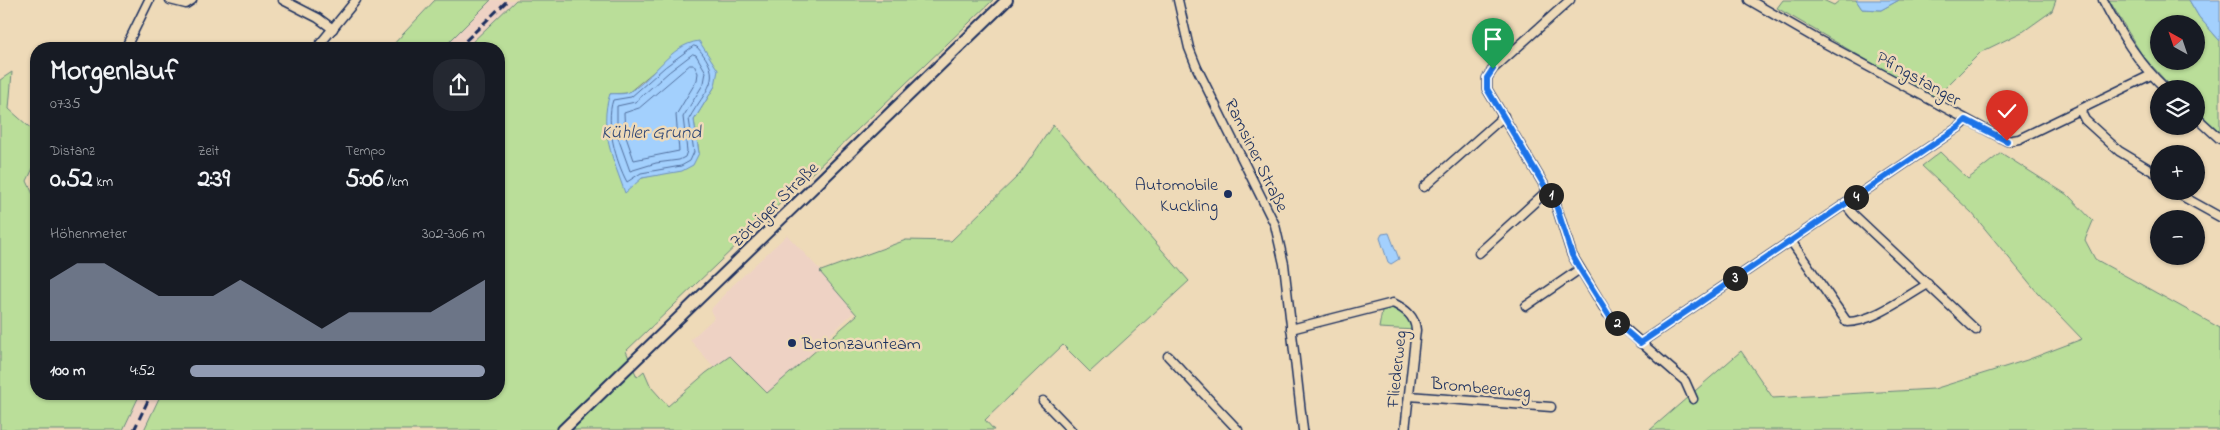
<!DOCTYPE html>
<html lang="de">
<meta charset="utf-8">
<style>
:root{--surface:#171b24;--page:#242831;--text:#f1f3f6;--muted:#9ea1a6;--accent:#919bb2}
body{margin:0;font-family:"Indie Flower",sans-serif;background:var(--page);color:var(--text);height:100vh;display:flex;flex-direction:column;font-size:19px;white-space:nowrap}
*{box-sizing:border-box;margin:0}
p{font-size:16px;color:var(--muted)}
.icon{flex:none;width:28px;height:28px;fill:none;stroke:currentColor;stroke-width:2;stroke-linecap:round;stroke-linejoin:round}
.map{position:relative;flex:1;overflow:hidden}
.drawer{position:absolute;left:30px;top:42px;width:475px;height:358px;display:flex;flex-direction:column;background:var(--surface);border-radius:20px;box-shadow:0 1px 4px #0004}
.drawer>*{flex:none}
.needle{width:32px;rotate:320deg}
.tools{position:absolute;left:2150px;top:15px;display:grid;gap:10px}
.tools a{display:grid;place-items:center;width:55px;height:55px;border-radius:50%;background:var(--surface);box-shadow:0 1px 4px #0004;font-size:25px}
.pin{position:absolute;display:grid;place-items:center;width:42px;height:42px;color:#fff;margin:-51px -21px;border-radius:50% 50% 50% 0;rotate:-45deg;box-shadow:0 0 5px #0007}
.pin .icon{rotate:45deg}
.km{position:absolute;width:25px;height:25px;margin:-12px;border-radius:50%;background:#222;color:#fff;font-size:14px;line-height:25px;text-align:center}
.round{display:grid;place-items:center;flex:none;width:52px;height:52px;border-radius:20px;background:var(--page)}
.headline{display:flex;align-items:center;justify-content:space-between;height:85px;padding:0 20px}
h1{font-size:28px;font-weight:800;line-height:38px}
.stats{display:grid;grid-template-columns:repeat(3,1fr);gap:8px;height:85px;padding:5px 20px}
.stats div{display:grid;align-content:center}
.stats b{font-size:25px;font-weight:800}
.stats small{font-size:14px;font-weight:400}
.stats p{font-size:14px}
.chart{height:140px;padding:10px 20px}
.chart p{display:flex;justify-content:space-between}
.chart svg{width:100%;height:90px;margin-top:5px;fill:var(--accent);opacity:.7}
ul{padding:0 20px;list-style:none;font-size:16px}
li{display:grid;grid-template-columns:80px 60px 1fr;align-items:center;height:38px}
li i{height:12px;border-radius:6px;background:var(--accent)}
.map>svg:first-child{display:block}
.built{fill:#eed2c4}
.green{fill:#bade99;stroke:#6a867c;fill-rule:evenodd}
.water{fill:#a3d0fd;stroke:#6d90bd}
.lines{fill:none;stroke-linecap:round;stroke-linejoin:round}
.shore{stroke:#516f9e;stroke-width:1}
.minor-casing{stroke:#1b2f5e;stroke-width:11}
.tertiary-casing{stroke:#1b2f5e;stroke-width:14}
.minor{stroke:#eedab8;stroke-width:8}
.tertiary{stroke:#eedab8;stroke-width:10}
.rail{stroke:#1b2f5e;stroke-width:3;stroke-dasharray:8 4;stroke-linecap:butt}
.route-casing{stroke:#fff;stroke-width:10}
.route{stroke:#1a73e8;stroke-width:6}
.poi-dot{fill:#1b2f5e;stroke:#eedab8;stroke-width:2}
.labels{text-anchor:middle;stroke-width:5;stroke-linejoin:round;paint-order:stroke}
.street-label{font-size:18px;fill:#1b2f5e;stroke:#eedab8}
.poi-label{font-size:18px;fill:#1b2f5e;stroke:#eedab8;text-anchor:end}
.water-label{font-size:19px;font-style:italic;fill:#2f4776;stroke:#eedab8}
</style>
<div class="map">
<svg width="2220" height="430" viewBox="0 0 2220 430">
<rect width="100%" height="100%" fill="#eedab8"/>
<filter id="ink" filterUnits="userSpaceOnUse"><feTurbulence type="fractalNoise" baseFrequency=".02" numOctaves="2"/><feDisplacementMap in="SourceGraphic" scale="10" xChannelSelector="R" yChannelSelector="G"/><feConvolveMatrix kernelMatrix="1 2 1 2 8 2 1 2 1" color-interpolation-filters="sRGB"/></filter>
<g filter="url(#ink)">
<!-- built -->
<g class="built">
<path d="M491,0H516L465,49H442Z"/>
<path d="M787,235L857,309L752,410L690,340L714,318L711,312L712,308L733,285Z"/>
<path d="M140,394H161L144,430H123Z"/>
</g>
<!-- green -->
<g class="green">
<path d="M435,0H491L442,49H389Z"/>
<path d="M516,0H993L626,351L637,377L644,371L651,387L668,406L706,373L730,356L767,393L857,315L820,272L821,271L906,240L951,241L1020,174L1053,125L1189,281L1090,372L1063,345L985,420L994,430H144L161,394H499V49H465ZM682,48L715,86L694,120L699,153L659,174L642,178L610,94L628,93Z"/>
<path d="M1783,0H1823L1834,5L1840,0H1856L1862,9L1881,10L1899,0H2056L2052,11L2024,31L1981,52L1934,99L1777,8Z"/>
<path d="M2109,0H2189L2199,17L2220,41V132L2196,110V89H2173L2142,55ZM2159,24H2196V61H2159Z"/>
<path d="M12,72L9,109L36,133V162L27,181L33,194L36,196V394H140L123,430H0V80Z"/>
<path d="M1940,152L1968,179L2001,153L2069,196L2093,221L2085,240L2095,259L2220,328V430H1650L1741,351L1773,398L1934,389L2027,360L2082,339L2037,292L1972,213L1922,166Z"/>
<path d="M1383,305L1400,307L1416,330L1379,328Z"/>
</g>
<!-- water -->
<g class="water">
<path d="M1856,0H1899L1881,10L1862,9Z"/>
<path d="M2189,0H2220V41L2199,17Z"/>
<path d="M699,41L718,70L715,86L694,120L699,153L693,165L682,171L642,178L625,193C614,161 598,128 610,94C615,93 624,95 629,92C654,79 669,45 699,41Z"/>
<path d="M1389,233L1399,259L1391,264L1388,262L1380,238L1382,234Z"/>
</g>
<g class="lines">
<!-- shore -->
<g class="shore">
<path d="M694,46L697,47C726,79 705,89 689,119L694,152L690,161L681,166L641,173L627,182C616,162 605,123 613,100L631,97L665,67Z"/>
<path d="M693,54L696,55L706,72L704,83L683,117L687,151L685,157L679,160L656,163L630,171L617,135V106L635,102L669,72Z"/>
<path d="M690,65H694L698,73L697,80L676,115L679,151L634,160L625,134L624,113L639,108Z"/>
</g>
<!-- minor casing -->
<g class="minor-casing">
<g id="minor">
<path d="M170,0L186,4L192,0"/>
<path d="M283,0L318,18L333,29"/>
<path d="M1178,0L1189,48L1197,68L1275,225L1284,264L1303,430"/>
<path d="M1570,0L1493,69L1487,78V89L1556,205L1572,255L1607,313L1685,381L1693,399"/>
<path d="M1749,0L1815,38L2007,141L2019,139L2151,75"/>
<path d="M2103,0C2120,33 2138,63 2166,89"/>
<path d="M125,49L149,0"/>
<path d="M316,49L356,0"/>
<path d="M2080,110L2085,120L2119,151L2159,175"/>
<path d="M2196,117L2220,139"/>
<path d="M1424,187L1504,116"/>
<path d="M2173,191L2220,217"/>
<path d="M1845,204L1853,214L1976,330"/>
<path d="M1791,241L1847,322C1873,322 1905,297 1928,284"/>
<path d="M1479,253L1548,190"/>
<path d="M1526,306L1580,269"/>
<path d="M1291,329L1393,303C1405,309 1415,316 1416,330L1405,430"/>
<path d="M1640,343L1959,127L1966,121"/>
<path d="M1168,356L1238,430"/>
<path d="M1409,396L1551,407"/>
<path d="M1043,401L1071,430"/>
</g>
</g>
<!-- tertiary casing -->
<g class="tertiary-casing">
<path id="tertiary" d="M563,430L1007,0"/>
</g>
<!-- minor -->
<use href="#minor" class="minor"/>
<!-- tertiary -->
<use href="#tertiary" class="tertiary"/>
<!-- rail -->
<g class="rail">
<path d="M457,49L508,0"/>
<path d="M134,430L151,394"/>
</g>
</g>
</g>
<g class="lines" filter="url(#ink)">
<!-- route casing -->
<g class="route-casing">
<path id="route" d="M1493,69L1487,78V89L1556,205L1572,255L1580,269L1610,317L1640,343L1959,127L1966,120L2007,141"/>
</g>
<!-- route -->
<use href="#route" class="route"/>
</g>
<!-- markers -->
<g class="poi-dot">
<circle cx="1228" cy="194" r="5"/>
<circle cx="792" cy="343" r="5"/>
</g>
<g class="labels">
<!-- street labels -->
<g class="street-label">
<text transform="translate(1919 78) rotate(29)" y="6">Pfingstanger</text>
<text transform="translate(1257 155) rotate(64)" y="6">Ramsiner Straße</text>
<text transform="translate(774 204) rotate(-44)" y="6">Zörbiger Straße</text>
<text transform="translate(1396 369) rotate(-84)" y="6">Fliederweg</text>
<text transform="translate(1481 387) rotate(5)" y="6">Brombeerweg</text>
</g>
<!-- poi labels -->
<g class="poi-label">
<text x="1218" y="190">Automobile<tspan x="1218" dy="21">Kuckling</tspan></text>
<text x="802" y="349" text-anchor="start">Betonzaunteam</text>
</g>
<!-- water labels -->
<g class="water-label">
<text x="651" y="138">Kühler Grund</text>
</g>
</g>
</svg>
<div class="tools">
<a><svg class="needle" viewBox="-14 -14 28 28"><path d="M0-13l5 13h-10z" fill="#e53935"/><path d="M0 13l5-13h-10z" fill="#9ea1a6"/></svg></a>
<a><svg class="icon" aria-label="layers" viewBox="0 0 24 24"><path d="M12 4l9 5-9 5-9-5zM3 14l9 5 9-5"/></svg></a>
<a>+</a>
<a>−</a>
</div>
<div class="pin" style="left:1493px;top:69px;background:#1e9e55"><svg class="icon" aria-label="arrive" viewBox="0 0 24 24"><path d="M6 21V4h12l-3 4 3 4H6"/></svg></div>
<div class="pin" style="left:2007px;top:141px;background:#d93025"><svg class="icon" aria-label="check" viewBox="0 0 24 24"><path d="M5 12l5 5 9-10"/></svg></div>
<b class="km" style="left:1551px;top:195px">1</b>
<b class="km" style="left:1617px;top:323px">2</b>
<b class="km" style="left:1735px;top:278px">3</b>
<b class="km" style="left:1856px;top:197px">4</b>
<section class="drawer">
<div class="headline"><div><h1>Morgenlauf</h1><p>07:35</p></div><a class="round"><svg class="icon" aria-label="share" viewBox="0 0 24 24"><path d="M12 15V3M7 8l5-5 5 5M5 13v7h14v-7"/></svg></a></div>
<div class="stats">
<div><p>Distanz</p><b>0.52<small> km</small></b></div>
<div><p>Zeit</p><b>2:39</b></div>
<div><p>Tempo</p><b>5:06<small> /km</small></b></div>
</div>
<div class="chart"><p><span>Höhenmeter</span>302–306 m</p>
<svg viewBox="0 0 160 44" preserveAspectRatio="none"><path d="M0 44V14L10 6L20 6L30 14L40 22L50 22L60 22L70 14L80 22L90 30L100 38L110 30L120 30L130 30L140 30L150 22L160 14V44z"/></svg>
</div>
<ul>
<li><b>100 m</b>4:52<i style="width:100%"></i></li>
</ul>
</section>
</div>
